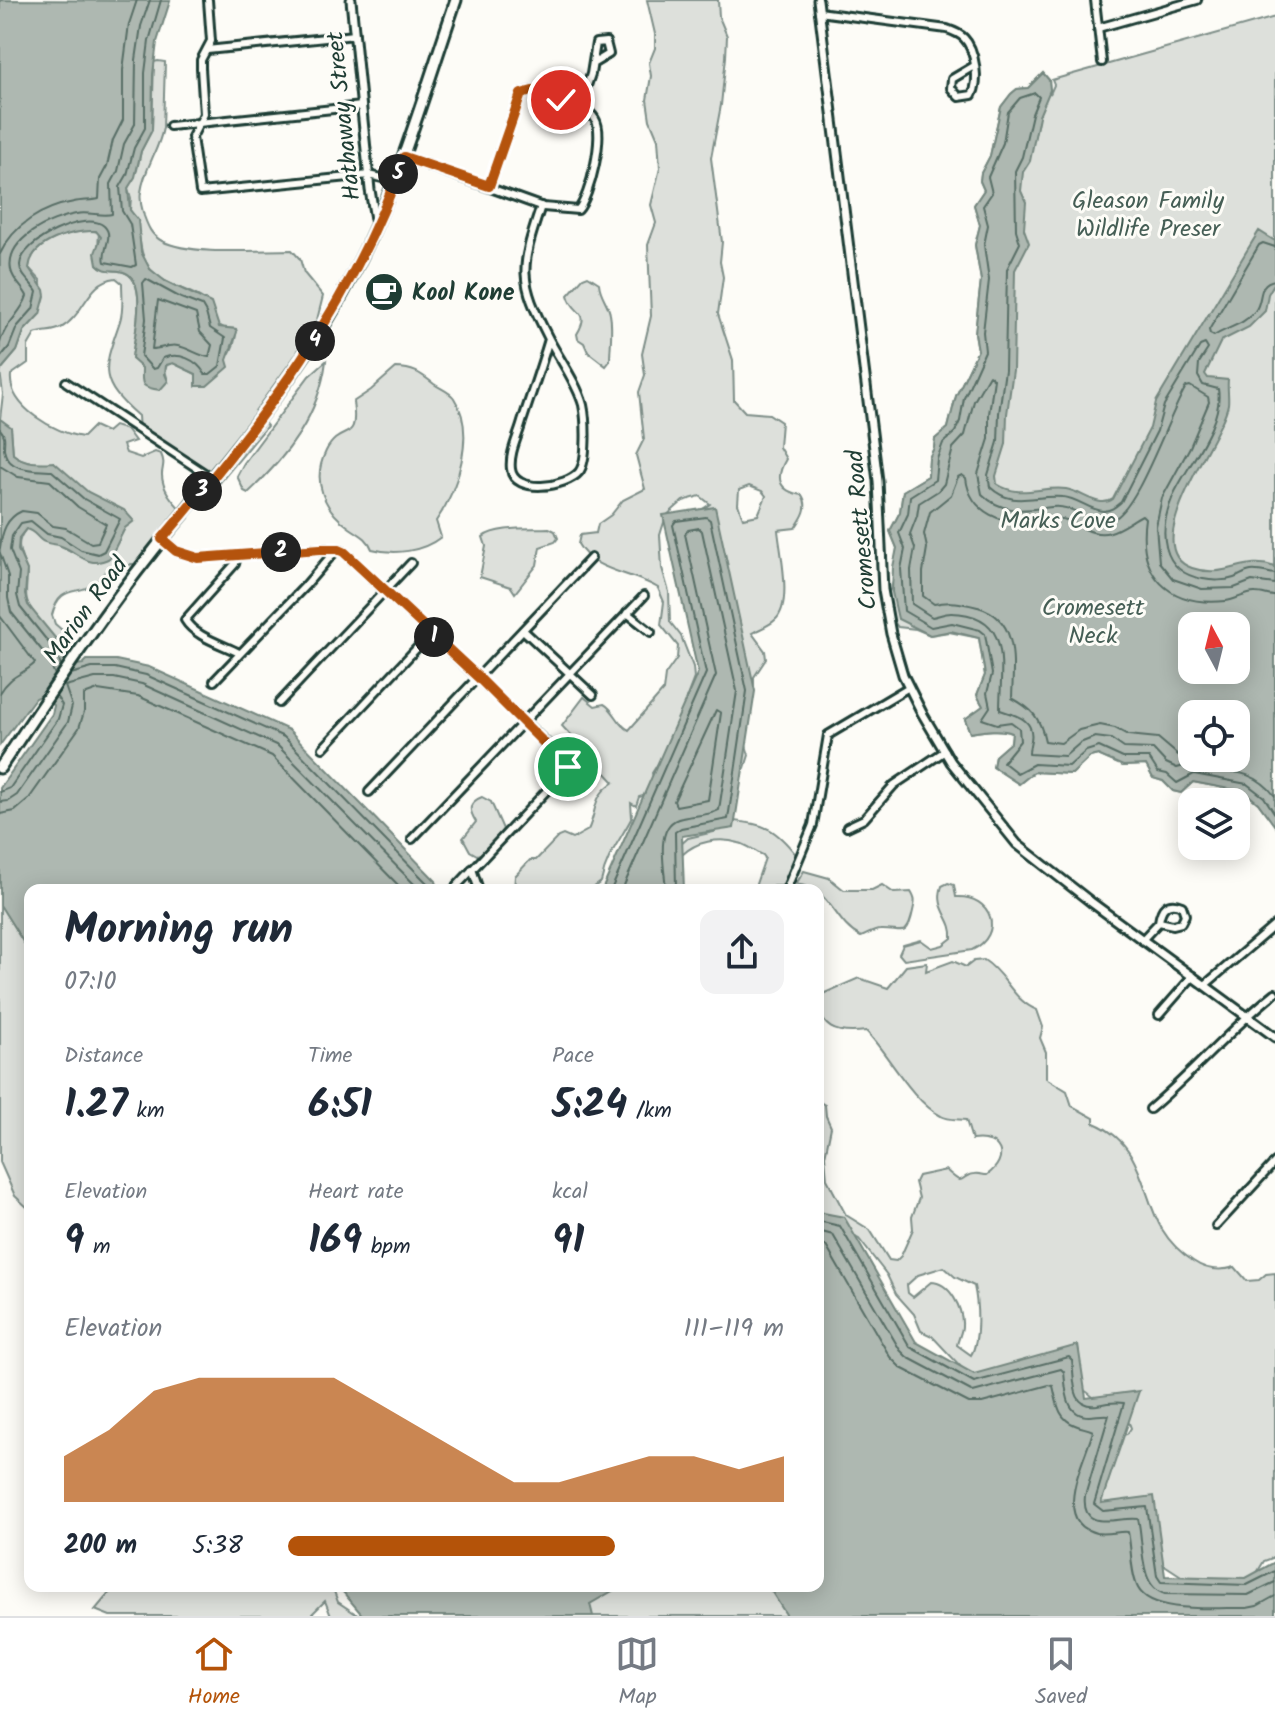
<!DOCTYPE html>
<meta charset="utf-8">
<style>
:root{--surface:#fff;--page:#f2f2f3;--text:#1f2937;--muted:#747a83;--line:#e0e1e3;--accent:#b45309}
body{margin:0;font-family:Kalam,sans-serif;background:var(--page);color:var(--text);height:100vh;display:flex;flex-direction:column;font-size:30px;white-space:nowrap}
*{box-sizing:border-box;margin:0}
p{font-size:26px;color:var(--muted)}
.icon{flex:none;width:44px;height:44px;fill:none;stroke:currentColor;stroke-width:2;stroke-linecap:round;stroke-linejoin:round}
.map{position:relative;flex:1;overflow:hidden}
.panel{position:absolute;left:24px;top:884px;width:800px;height:708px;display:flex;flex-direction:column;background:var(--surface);border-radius:16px;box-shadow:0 4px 20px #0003}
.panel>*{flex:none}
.needle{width:52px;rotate:353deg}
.buttons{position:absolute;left:1178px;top:612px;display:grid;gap:16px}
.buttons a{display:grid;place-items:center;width:72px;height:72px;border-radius:16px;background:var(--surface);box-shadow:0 4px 20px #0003;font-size:40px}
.pin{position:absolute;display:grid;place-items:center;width:68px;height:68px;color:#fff;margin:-34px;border:4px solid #fff;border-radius:50%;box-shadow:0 2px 8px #0007}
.km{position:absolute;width:40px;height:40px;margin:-20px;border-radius:50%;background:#222;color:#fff;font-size:22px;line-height:40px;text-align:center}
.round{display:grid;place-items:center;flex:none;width:84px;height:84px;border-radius:16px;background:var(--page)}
.overview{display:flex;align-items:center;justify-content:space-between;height:136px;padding:0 40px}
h1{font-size:44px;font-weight:800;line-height:60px}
.figures{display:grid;grid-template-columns:repeat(3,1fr);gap:12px;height:136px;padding:8px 40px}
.figures div{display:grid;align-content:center}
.figures b{font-size:40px;font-weight:800}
.figures small{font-size:22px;font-weight:400}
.figures p{font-size:22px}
.chart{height:224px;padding:16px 40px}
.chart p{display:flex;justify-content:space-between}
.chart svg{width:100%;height:144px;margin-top:8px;fill:var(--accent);opacity:.7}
ul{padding:0 40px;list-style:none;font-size:26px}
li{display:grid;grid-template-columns:128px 96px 1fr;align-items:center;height:60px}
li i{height:20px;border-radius:10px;background:var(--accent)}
.dock{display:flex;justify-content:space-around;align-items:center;height:112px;border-top:2px solid var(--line);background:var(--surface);font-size:22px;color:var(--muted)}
.dock a{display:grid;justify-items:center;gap:4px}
.dock .selected{color:var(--accent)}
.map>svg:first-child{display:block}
.green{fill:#dde0db;stroke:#7e8e88;stroke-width:2;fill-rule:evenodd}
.water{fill:#aeb8b1;stroke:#75877f;stroke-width:2;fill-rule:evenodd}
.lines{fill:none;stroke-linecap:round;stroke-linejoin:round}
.shore{stroke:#586e66;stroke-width:2}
.minor-casing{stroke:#1f3d34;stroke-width:12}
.tertiary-casing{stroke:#1f3d34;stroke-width:13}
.primary-casing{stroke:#1f3d34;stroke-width:15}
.minor{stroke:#fdfcf7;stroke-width:6}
.tertiary{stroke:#fdfcf7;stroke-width:7}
.primary{stroke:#fdfcf7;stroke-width:9}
.route-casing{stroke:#fff;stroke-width:16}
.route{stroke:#b45309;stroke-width:10}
.labels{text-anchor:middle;stroke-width:6;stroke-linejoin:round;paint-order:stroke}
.street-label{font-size:24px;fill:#1f3d34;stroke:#fdfcf7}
.park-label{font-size:24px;fill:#455e55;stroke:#fdfcf7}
.poi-label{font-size:24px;font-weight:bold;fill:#1f3d34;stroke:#fdfcf7;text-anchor:start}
</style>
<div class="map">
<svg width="1275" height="1616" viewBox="0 0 1275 1616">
<rect width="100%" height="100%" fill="#fdfcf7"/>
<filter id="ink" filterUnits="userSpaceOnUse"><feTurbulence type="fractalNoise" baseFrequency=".0125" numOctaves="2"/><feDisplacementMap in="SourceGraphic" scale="16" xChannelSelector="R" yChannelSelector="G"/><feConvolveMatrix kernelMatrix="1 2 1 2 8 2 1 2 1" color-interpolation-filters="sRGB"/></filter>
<g filter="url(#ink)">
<!-- green -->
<g class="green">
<path d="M647,0H718L719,17L727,36L726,57L721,105L711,158L722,242L720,262L723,277L718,314L733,360L734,400L745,412L769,414L781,422L779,447L786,459C775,478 778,491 802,495C810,507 802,518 795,528L778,530C780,552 793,605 775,620C769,626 759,629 752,633L765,651L766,659L754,677V689L742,733L749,755L745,768L736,770L728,820C764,825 773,825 797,856L790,872L791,878L784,886H773L770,890H757L756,884L765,858L763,855C755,852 748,845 739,843C720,837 696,841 682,855L678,883L685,890H667L679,846L688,838L714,832L700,511L710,504L700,496L683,501L666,516L660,535L662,568L669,592L670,622L681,636L693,667L694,678L686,699L695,707L652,773L654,782L650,794L639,797L636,806L631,803L632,817C620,841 607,854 601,882L590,890H514L515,876L530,860H536L558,837L563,835L572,839L588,830C598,809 591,797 614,782L562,726L584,697L595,706L604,704C615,710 618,725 629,730L663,691L665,675L677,658L678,646L661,625L664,602L658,588C633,572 593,572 578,544L580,535L596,533L598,524L611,515L623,500L645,489L636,455L644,439L639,392L645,375L642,354L651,316L648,245L656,223L651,205L660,168L658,139L650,120L647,100L651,76L649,63L655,48V34ZM749,486L762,491L766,496L758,515L743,518L738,504L739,490Z"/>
<path d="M1275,17V681L1192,708V758H1236L1275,826L1258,803L1245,792L1193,782L1181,793L1173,791L1163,781L1153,778L1146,765L1123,766L1098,755L1090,757L1072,774L1034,772L1019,784L993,767L995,756L1011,742L1012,733C1001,728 983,731 970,733L965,719L983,706L977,695L985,675L979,638L949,632L930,635L916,629L898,627L888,614L886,600L893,582L897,548L890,531L900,512L903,491L928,476L929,458L934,448L935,439L948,428L956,396L978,350L975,333L981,280L975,245L980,225L974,205L984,190L980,181L981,173L990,156L1001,107L1011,94L1017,89L1028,88L1043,73L1049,80L1050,94L1054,85L1052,80ZM1192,626H1236V670H1192Z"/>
<path d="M158,61L165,62L163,128C159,150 144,169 141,192C139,201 142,208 144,216C148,227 151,235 162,241C191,256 258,250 292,250L300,259L304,273L323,296L317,320L307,330L297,353L255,411L267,426L218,485L139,431L138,416C96,380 104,368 120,321C124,309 122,295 122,283L116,278C87,281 85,315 61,328C53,332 43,331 35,334L28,346V363L11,375C8,407 55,433 83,437L94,426L107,432L114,426L127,430L135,441L123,445L126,453L141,458L155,452L161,454C165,463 163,465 162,473C161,492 178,506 189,518L149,565L131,564L120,573L108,569C103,573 99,581 94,584C76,596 60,584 52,615L55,624L70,637V644L65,650C56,640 29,611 27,600C24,590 29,578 26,569C20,553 14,543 26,529H30L42,540L58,544L87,560L50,463C38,463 23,463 13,454L11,428L0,419L3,394L0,371L17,351L24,331L40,314L41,281L29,268C30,241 77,227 99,232L97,264C106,274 115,268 126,273C149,284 133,340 132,359L144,364L168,381L165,370L167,365L173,363L196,374V386C215,370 237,356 236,329L224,328L216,323C211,287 176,295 153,272C135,255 144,229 130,210L131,198L128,188L137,170L141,151L152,130L154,62Z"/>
<path d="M588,276L599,283C600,296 608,302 610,314C613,329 610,346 610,361L606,366L588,352L584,343L578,339L577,334C592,309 573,316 568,295L583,278Z"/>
<path d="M326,361C319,415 288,456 248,493L244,491L237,476L244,463L309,376Z"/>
<path d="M396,368C414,368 421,374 434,384C441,389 450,392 454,398C477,433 457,491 436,521L441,537C422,552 395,555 372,549C367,537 360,535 350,528C324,510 311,481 326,451C341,422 359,446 353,402L371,390Z"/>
<path d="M549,528L555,531L558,538L555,542L540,547L537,565L515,593L511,587L480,577L486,546L483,537C496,526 531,529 549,528Z"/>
<path d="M482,797L491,802L503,829L486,852L477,855L470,851L463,838L476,822C470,812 466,803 482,797Z"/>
<path d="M804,871L829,878L844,890H872L882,885L894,893L911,892C916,900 915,902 913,911C907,940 902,929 880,930C874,930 866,935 861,937C832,922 833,889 796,884Z"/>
<path d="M948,883L954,885L956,897C992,895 1005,934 972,950L904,960L899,954L903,945L921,940L932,948L943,945L952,938C954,918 934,910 942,886Z"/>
<path d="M0,900L30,947V1210L15,1196L0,1162Z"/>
<path d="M984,960C1006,974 1013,1001 1037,1010L1043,1027L1040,1038L1046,1052V1078L1067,1091L1072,1106L1094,1118V1123C1109,1129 1123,1141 1131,1155C1154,1196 1148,1231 1193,1261C1206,1270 1219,1272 1235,1267L1247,1281L1259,1280L1266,1274L1275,1273V1557L1264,1561L1252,1581L1192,1583L1163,1564L1095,1510L1120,1436L1127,1434L1131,1428C1126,1412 1112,1412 1100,1403C1094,1399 1091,1394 1084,1390L989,1385L963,1369L932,1336L921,1331L914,1314L896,1294L887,1275L859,1239L818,1219V1101L825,1105L826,1116L831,1127L825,1156L827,1179L846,1215L870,1230L889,1260L896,1261L901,1256L913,1229L912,1217L919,1198L915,1182L918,1176L946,1170C967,1189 957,1176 974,1174C979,1173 983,1175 987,1175C1010,1158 1002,1136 972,1140L966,1120C958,1119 948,1120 941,1116C912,1101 888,1054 866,1031C836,1035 818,1029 818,996L859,978L888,988L906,966L927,963L926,971L953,961L966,967L974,961ZM944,1267L955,1277L974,1286C978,1304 980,1340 971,1355L957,1345C958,1339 962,1332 962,1326C963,1309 950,1282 931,1282L913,1297L908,1293L907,1285L918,1275Z"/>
<path d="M115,1586H332L338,1602L359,1616H331L325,1601L310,1616H110L95,1610Z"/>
<path d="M572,1586H805L815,1616H585Z"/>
</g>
<!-- water -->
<g class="water">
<path d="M0,0L170,1L157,42L153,74L152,130L141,151L135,177L128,188L130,210L138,220L141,252L150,269L165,281L211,303L219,327L236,329L237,332L227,360L229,367L207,386H196V374L173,363L166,365L165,374L168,381L160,390C139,387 142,384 142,368L132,359C133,340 149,284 126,273C115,268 106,274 97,264L95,253L101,237L96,231C73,230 31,241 29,268L44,290L45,296L40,314L24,331L17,351L0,371Z"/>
<path d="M1043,73L1049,80L1050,90L1039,116L1030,161L1023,172L1021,191L1026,202L1024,229L1029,243L1015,270L1013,370L1007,414L1006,444L996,476L997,484C1020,499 1040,486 1066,489C1081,491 1099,509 1113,499L1150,428L1156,402L1246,252L1259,231L1275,241V282L1268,294L1265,311L1249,327L1221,341L1205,374L1208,378L1228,380C1227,388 1229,397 1228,404C1223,437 1134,548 1192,568C1226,580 1244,555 1275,567V826L1258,803L1245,792L1193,782L1181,793L1173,791L1163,781L1153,778L1146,765L1123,766L1098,755L1090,757L1072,774L1034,772L1019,784L993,767L995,756L1011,742L1012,733C1001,728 983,731 970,733L965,719L983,706L977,695L985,675L979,638L951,631L930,635L898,619L892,592L893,567L897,548L890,531L900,512L903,491L928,476L929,458L934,448L935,439L948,428L956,396L978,350L975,333L981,280L975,245L980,225L974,205L984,190L980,181L981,173L990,156L1001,107L1011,94L1017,89L1028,88ZM1192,626H1236V670H1192ZM1192,714H1236V758H1192Z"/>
<path d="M0,419L11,427L13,454C25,464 40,463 54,462L88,492L124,510L134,521L125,528L110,558C87,570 79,552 61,546C55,543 47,545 41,540C35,535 34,531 26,529L19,538L18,550L27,570L25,595L28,605L65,650L70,666L83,664L87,660H116L149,667L289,730L436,881L438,890H30V953L0,905V788L52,714L54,706L40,696L35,698L0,745Z"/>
<path d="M715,507L755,691L734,828L682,836L684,890H602L698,672L663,515Z"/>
<path d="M818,1212L844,1217L916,1342L974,1374L1078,1345L1086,1398L1139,1391L1101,1503L1154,1496L1165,1576L1246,1578L1275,1562V1616H787L768,1586H818Z"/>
<path d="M338,1586H621L590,1604L593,1616H363Z"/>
</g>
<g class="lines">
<!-- shore -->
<g class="shore">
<path d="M1275,247L1263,243L1259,245L1209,330L1210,334L1214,336C1228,327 1244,325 1255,311C1264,300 1256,283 1275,280"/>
<path d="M0,254C13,225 43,207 74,202C82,200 91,201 99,199L100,179L107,166L113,140L123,120V70L129,24L137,0"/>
<path d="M146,279L181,298L202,306L206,313L210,328L225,338L220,366L210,374H205C196,359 179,352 163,358L157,368L153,369L141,356L146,319L143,283Z"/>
<path d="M158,300L196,314L200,332L212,345L209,357C199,356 189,348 178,346C169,344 161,349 152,349Z"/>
<path d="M0,343C4,324 22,313 27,296C23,287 13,281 11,270C5,239 51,218 76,214C88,211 102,217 112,214L111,184L118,171L124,144L135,124L136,60L141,26L150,0"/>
<path d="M0,358L9,347L17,327L33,309L37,292C32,283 20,276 20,265C21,241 86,210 104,226C115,236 101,251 105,262L132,267L136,265L130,224L122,211L120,187L127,175L134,148L145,128V73L149,41L161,0"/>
<path d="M0,429C6,436 4,439 4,448C6,472 35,470 52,471L84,499L120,519L104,551L98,554L81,550L61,537L47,534L31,521L21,523L12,536L10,550L19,573L17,595L20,607L57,653L61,666"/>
<path d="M0,466L18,477L50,481L78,507L106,524L98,542L91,543L66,528L53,526L37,513L22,511C6,518 2,532 0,548"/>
<path d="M0,553L8,576V598L11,612L48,658L55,675"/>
<path d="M1275,574C1267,573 1259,570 1251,571C1244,572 1240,576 1234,578C1225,581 1212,581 1203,579C1160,572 1158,530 1173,496C1187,465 1224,424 1218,389L1203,385L1198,376L1199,363L1208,349L1205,344L1200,346L1164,405L1157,431L1121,502C1115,507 1112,510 1104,511C1090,511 1078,498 1063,497C1035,494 1013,509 990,487L988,475L998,442L999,413L1005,370L1007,269L1020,243L1016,230L1015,171L1022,157L1032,114L1039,97L1035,93L1020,98L1008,112L1003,143L988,177L992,193L983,206L988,225L984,245L989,280L983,332L985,351L964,398L960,421L955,432L943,443L937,459L935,480L910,496L908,514L899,533L905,549L901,569L904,611L931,627L952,623L980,630L985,634L992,674L987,693L990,707L982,719L997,724L1011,722L1019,728L1020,741L1003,762L1017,773L1034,764L1069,766L1086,751L1099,747L1123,758H1149L1158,772L1167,774L1177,783L1194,774L1247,784L1264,797L1275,814"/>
<path d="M1275,584L1252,581L1234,588L1202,589L1173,579L1159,562L1156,526L1162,498L1190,447L1209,402L1208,397L1190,386L1186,387C1170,411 1137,514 1111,520C1090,525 1074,504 1052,507C1026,510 1003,515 982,494L978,474L989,439V414L994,379L989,375L974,401L965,435L953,448L944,484L938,491L919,503L917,516L910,534L915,548L911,570L912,604L932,617C938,616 945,613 951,613C1014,614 1000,667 1000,710C1014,715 1035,718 1031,740C1030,745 1029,749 1029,754L1065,756L1080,743L1095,737L1111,739L1124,748L1153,749L1166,763L1177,768C1192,763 1199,767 1214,769C1240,772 1258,774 1275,796"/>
<path d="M0,616L35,663C23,675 11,674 0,693"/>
<path d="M71,674L92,668H115L146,675L284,737L428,884L430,890"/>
<path d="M716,710L721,713L708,800L676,806L674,801Z"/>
<path d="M1192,752L1178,755L1158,738L1128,735L1115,728L1100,725L1079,730L1061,743L1045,741C1040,717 1032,709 1012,698C1013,663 1020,619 978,607C962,603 951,600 934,604L923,596V572L927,548L924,534L930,512L951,495L958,477L962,475L966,478C970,513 1003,526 1037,522C1045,521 1053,518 1062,519C1071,520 1077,525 1085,529C1109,541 1123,525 1142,515L1145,518C1137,575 1168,607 1226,601C1236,600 1247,592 1256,593C1262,593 1269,596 1275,596"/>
<path d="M0,792L10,788L58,719L62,705L56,696"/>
<path d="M0,802L8,801L17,795L68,722L72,706L65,686L95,678H114L142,684L278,746L420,890"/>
<path d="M0,814L15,811L28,800L79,728L84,712V695L98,690L138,696L272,756L403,890"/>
<path d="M611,890L706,673L673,525L676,521L706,517L710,520L747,691L728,819L681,828L675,832L676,890"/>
<path d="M622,890L716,675L685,534L688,530L699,528L702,531L737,691L719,810C709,816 694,815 682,818C653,823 665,869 666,890"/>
<path d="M818,1221L840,1226L910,1347L974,1382L1069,1357L1072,1360C1075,1380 1070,1409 1097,1405C1106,1403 1115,1402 1124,1403L1094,1504L1103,1511L1147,1507L1157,1576L1161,1582L1247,1585L1275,1571"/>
<path d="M818,1231L833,1235L900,1350L907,1357L973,1392L1061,1369L1064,1372C1066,1389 1065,1416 1089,1416C1096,1416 1102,1414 1109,1415L1085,1496C1081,1534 1118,1516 1138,1519C1144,1541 1138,1587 1165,1594L1248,1595L1275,1582"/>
<path d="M818,1243L826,1246L890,1357L901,1368L969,1403H982L1049,1385L1053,1386C1057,1401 1057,1418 1075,1425C1082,1428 1087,1428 1093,1431C1086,1459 1050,1521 1096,1533C1107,1535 1118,1531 1128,1532C1132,1550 1130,1572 1138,1588C1152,1615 1220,1607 1247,1608L1257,1606L1275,1596"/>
</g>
<!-- minor casing -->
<g class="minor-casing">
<g id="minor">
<path d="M208,0L211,41L201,60V68L204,114L192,137L200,192L369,175L395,181"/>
<path d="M1095,0L1102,62"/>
<path d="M819,12L947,29C953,31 959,33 964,38C975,49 980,82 972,95L959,97L951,88L952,79L974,66"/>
<path d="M1098,28L1197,0"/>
<path d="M207,50L355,35"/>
<path d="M580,106L591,74L596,43L606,42L609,54L594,63"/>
<path d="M170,126L362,106"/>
<path d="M404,157L543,207L578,210C590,197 605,134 595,119C587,106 571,103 557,98C544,94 534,87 521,94L489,186"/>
<path d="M541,206C520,269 518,279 549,339C541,367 531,394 522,422C518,437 509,453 511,469C514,495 567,487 579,472C588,461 586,419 583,405C577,383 560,360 549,339"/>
<path d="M66,382L212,478"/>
<path d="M162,539L176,551L198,558L320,549H337L344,552L568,763L566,770L454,889"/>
<path d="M237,556L235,564L185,620C195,637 222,644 239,653"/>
<path d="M627,613L651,632"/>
<path d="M523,630L593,695"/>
<path d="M214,681L305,586L337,549"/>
<path d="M279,703L411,563"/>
<path d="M323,748L431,633"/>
<path d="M369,792L591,558"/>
<path d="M847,827L864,819L894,785L945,751"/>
<path d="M412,839L644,596"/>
<path d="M472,869L479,890"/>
<path d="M786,890L813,825L828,735L909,687"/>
<path d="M1142,940L1159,922L1173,925L1181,923L1185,915L1182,906C1167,900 1161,907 1159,922"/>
<path d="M1205,985L1275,925"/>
<path d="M1159,1015L1193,976"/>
<path d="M1150,1109C1194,1072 1230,1029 1275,993"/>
<path d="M1216,1226L1275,1162"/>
</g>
</g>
<!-- tertiary casing -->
<g class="tertiary-casing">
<g id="tertiary">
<path d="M351,0L370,190L376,225"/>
<path d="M818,0L878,481L883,590L891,634L903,675L922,713L951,762L1017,844L1091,902L1275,1037"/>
</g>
</g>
<!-- primary casing -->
<g class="primary-casing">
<path id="primary" d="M0,768C49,695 98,620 153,551C219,467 291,387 343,293C394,201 422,99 456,0"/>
</g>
<!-- minor -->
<use href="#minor" class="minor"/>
<!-- tertiary -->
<use href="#tertiary" class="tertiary"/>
<!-- primary -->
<use href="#primary" class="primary"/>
</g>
</g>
<g class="lines" filter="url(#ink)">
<!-- route casing -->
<g class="route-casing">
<path id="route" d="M561,100L536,90L521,94L489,186L404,157C352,306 263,420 162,539L176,551L198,558L320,549H337L344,552L478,677L568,767"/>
</g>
<!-- route -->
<use href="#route" class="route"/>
</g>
<!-- icons -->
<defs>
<g id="cafe-disc" transform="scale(2)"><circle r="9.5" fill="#1f3d34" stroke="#fdfcf7"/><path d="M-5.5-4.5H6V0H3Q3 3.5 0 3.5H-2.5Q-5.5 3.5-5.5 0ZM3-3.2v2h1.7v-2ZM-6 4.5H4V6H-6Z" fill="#fff"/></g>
</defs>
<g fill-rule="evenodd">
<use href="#cafe-disc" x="384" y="292"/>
</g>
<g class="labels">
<!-- street labels -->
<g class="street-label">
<text transform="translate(343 116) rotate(-96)" y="8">Hathaway Street</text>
<text transform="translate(861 530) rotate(-95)" y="8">Cromesett Road</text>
<text transform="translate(85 610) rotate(-54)" y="8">Marion Road</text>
</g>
<!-- park labels -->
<g class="park-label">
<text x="1148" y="208">Gleason Family<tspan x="1148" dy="28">Wildlife Preser</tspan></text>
<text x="1058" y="528">Marks Cove</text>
<text x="1093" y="615">Cromesett<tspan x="1093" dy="28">Neck</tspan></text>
</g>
<!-- poi labels -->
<g class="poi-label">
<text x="412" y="300">Kool Kone</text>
</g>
</g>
</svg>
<div class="buttons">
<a><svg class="needle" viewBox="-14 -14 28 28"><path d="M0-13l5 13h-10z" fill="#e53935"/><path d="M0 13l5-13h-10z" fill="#747a83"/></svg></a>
<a><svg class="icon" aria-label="locate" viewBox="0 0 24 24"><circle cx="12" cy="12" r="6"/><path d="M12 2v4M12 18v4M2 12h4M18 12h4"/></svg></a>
<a><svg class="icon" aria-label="layers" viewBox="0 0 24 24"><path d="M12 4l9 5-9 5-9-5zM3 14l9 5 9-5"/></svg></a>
</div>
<div class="pin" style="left:568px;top:767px;background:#1e9e55"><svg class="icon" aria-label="arrive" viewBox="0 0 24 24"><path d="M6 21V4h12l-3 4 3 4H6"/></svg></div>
<div class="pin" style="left:561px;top:100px;background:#d93025"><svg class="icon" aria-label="check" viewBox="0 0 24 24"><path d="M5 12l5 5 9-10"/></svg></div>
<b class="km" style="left:434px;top:637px">1</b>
<b class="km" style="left:281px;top:552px">2</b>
<b class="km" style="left:202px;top:491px">3</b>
<b class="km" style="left:315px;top:341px">4</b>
<b class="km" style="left:398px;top:174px">5</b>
<section class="panel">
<div class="overview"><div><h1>Morning run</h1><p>07:10</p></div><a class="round"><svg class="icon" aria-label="share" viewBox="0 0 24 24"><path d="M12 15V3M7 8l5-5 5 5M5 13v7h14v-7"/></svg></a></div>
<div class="figures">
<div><p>Distance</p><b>1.27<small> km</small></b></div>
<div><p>Time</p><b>6:51</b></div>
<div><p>Pace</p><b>5:24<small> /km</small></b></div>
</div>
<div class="figures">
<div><p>Elevation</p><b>9<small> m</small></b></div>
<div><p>Heart rate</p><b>169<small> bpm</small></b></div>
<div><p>kcal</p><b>91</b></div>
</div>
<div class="chart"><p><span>Elevation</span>111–119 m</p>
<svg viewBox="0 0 160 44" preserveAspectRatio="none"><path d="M0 44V30L10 22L20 10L30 6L40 6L50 6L60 6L70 14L80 22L90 30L100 38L110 38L120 34L130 30L140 30L150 34L160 30V44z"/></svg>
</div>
<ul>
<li><b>200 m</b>5:38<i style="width:66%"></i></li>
</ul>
</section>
</div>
<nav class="dock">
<a class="selected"><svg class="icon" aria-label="home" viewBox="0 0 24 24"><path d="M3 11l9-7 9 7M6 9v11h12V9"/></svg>Home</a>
<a><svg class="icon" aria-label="map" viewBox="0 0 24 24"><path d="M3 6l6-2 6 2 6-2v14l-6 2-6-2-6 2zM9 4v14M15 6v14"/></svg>Map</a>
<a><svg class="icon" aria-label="saved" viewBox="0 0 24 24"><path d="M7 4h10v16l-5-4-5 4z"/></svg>Saved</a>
</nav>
